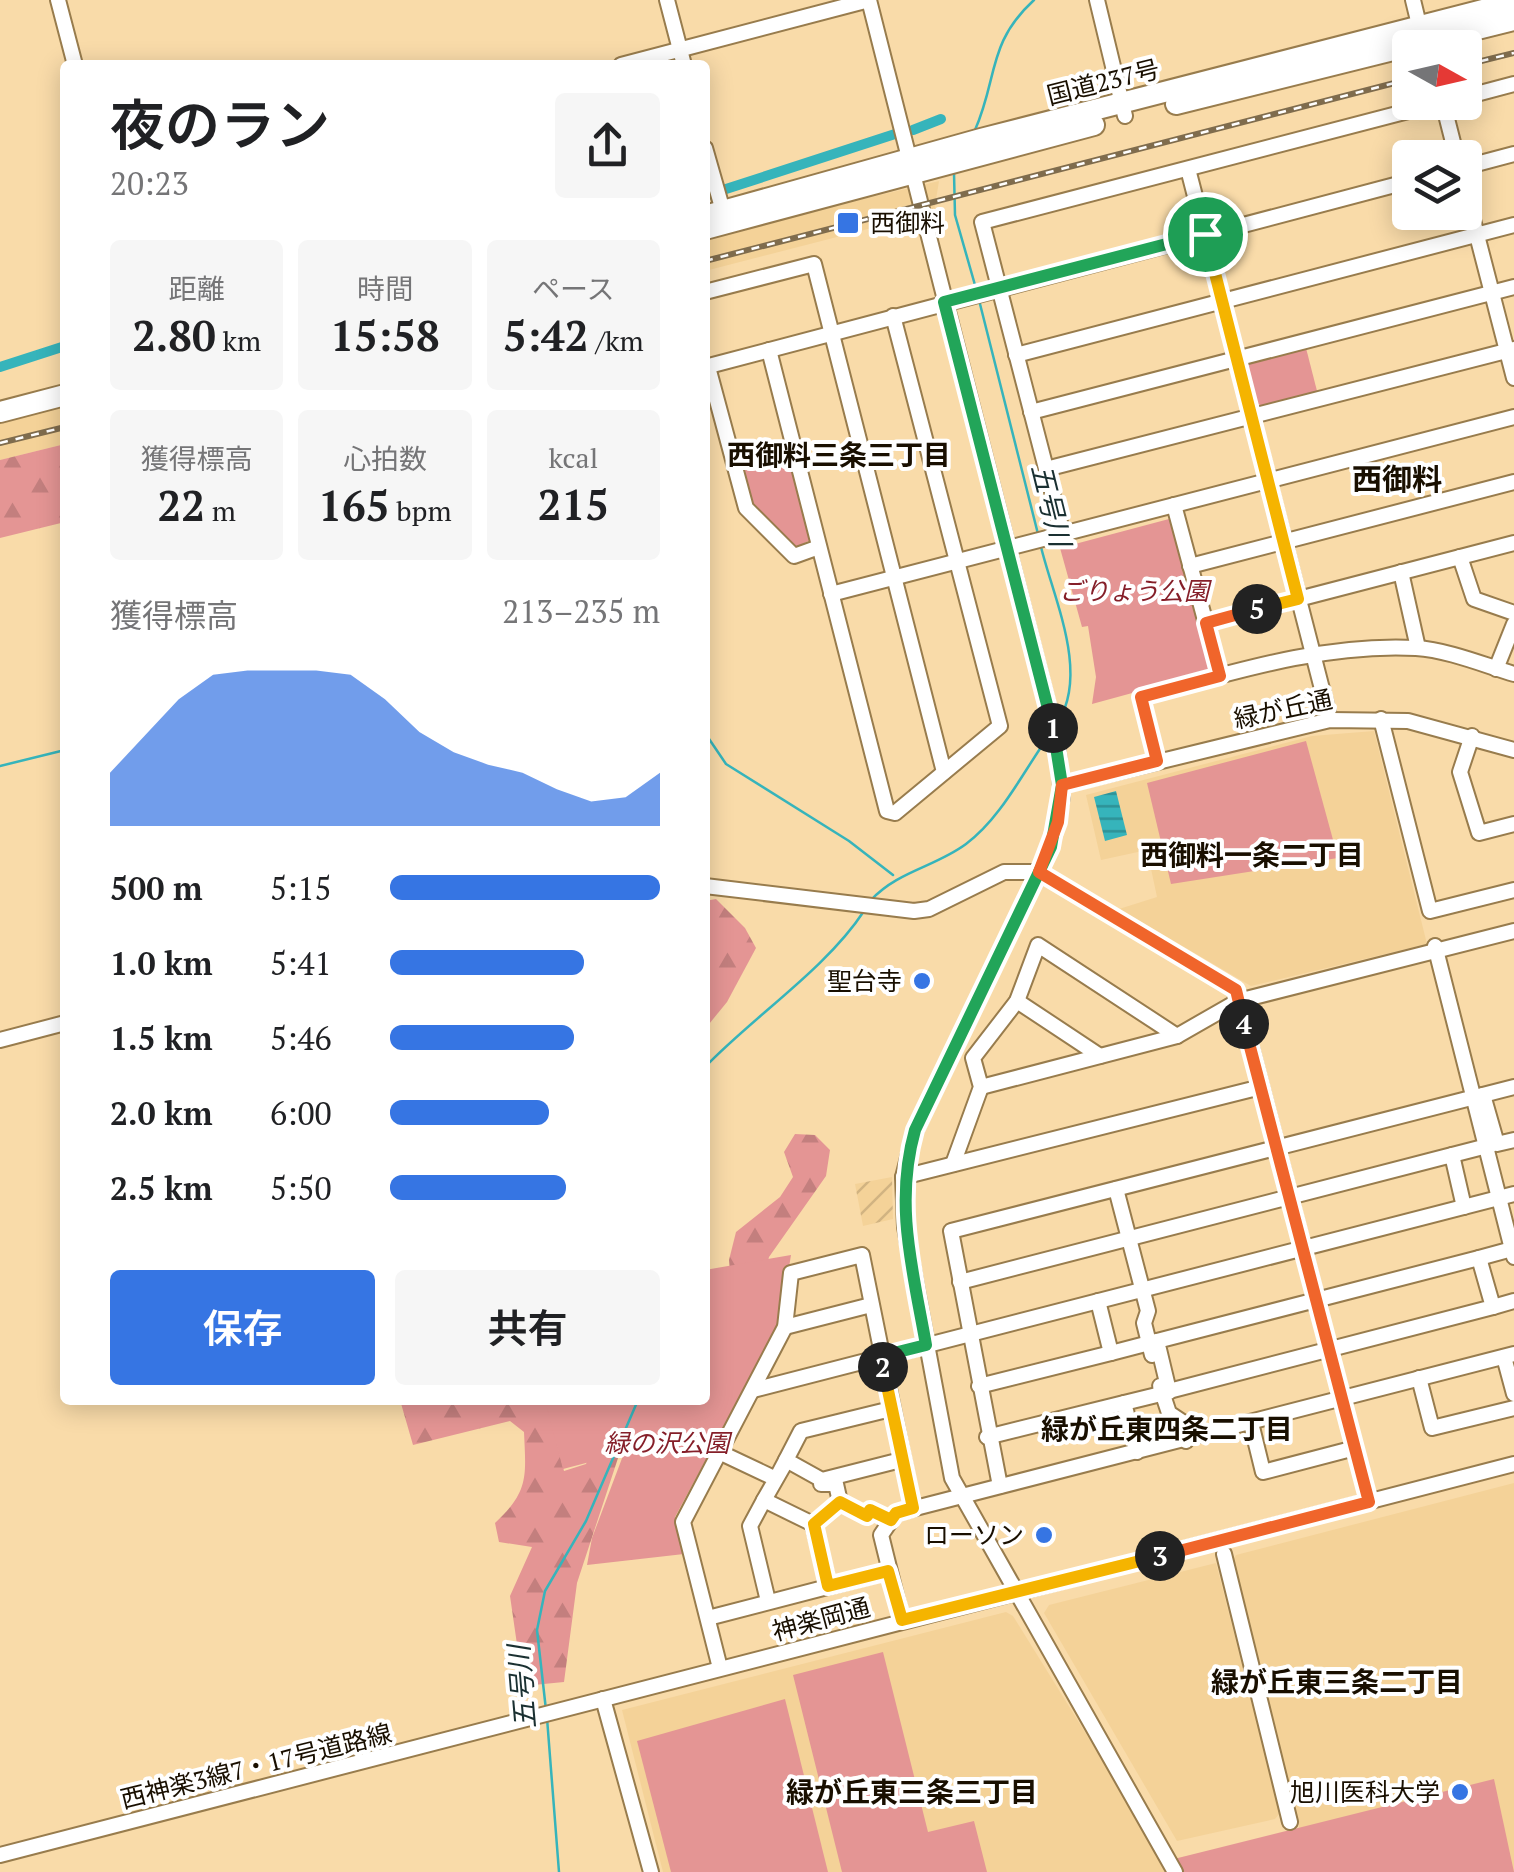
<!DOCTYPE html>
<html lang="ja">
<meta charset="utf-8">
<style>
:root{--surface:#fff;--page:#f6f6f6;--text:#202124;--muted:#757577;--accent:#3675e3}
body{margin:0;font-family:"PT Serif","Noto Sans JP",serif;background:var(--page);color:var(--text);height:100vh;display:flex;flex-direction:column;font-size:38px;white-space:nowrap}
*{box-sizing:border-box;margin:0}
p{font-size:32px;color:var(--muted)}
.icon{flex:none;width:55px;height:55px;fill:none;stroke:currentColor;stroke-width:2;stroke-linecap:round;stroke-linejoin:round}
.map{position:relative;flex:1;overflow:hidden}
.sheet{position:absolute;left:60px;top:60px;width:650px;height:1345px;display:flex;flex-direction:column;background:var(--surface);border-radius:10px;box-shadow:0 5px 25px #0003}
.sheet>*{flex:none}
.needle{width:65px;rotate:98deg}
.buttons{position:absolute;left:1392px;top:30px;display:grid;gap:20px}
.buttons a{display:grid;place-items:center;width:90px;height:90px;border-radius:10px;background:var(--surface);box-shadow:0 5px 25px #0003;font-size:50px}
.pin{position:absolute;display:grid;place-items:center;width:85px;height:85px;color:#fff;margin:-42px;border:5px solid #fff;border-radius:50%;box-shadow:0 2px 10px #0007}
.km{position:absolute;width:50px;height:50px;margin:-25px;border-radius:50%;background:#222;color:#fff;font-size:28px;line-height:50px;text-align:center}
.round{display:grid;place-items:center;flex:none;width:105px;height:105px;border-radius:10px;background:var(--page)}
.overview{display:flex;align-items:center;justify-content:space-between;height:170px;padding:0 50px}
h1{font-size:55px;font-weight:600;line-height:75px}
.stats{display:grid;grid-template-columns:repeat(3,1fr);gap:15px;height:170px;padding:10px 50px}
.stats div{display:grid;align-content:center;border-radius:10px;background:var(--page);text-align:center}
.stats b{font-size:42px;font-weight:600}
.stats small{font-size:28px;font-weight:400}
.stats p{font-size:28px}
.chart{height:280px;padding:20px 50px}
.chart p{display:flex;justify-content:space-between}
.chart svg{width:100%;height:180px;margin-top:10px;fill:var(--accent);opacity:.7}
.action{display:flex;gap:20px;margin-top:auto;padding:20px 50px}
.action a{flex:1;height:115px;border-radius:10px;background:var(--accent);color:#fff;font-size:40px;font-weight:600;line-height:115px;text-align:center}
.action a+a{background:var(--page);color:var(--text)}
ul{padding:0 50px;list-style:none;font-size:32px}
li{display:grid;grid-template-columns:160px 120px 1fr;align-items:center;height:75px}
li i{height:25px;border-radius:12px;background:var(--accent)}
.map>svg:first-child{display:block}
.built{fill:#f4d298}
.industrial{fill:url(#industrial-furrows)}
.forest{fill:url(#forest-firs)}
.park{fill:#e49594}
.water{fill:url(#water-rules)}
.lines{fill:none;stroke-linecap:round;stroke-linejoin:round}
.stream{stroke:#36b4bb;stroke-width:2.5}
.canal{stroke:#36b4bb;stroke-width:10}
.minor-casing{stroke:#987c4d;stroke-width:18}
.highway-casing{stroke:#987c4d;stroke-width:24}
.minor{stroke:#fff;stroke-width:14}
.highway{stroke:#fff;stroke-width:20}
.rail-casing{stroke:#7f6c4d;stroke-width:6}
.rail{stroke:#fff;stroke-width:2.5;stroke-dasharray:8;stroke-linecap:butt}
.split-1-casing{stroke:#fff;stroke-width:20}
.split-2-casing{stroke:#fff;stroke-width:20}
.split-3-casing{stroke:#fff;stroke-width:20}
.split-4-casing{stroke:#fff;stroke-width:20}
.split-5-casing{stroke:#fff;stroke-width:20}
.split-6-casing{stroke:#fff;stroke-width:20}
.split-1{stroke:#22a559;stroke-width:12}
.split-2{stroke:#22a559;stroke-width:12}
.split-3{stroke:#f5b400;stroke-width:12}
.split-4{stroke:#f0652b;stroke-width:12}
.split-5{stroke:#f0652b;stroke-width:12}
.split-6{stroke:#f5b400;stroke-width:12}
.poi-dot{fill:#3675e3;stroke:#fff;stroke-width:4}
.labels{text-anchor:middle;stroke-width:8;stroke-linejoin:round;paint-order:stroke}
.street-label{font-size:25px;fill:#190f00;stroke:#fff}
.poi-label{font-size:25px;fill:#190f00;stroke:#fff;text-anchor:end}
.park-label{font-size:25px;font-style:italic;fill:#851f29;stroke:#fff}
.neighbourhood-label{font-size:28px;font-weight:bold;fill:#190f00;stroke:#fff}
.water-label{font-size:28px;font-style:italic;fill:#1a3031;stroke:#fff}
.quarter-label{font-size:30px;font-weight:bold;fill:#190f00;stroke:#fff}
</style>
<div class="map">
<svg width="1514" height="1872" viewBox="0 0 1514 1872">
<defs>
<pattern id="industrial-furrows" width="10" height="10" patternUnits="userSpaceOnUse" patternTransform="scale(2.5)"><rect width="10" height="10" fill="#f4d298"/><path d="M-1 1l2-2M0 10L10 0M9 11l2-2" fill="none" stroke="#d1b381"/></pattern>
<pattern id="forest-firs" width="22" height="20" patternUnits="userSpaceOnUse" patternTransform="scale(2.5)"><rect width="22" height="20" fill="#e49594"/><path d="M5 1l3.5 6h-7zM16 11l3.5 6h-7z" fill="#c37f7e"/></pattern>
<pattern id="water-rules" width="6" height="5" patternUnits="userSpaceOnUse" patternTransform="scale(2.5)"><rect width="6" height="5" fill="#36b4bb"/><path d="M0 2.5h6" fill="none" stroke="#2d9196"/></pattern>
</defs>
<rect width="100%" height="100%" fill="#f9dba9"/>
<!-- built -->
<g class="built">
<path d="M939,181L934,212L705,271V237Z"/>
<path d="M65,403V444L0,460V420Z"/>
<path d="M1374,731L1427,944L1251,986L1119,909L1157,897L1147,850L1101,860L1086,795L1312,736Z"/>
<path d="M1514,1483V1872L1174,1859L1300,1830L1232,1562L1236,1555Z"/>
<path d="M1216,1563L1280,1813L1275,1819L1177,1841L1044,1613L1049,1605Z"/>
<path d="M1006,1612L1013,1616L1168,1866L1166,1872H663L622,1710Z"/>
</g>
<!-- industrial -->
<path class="industrial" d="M892,1177L893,1219L863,1226L855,1184Z"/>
<!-- forest -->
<g class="forest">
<path d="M65,444V522L0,538V460Z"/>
<path d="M716,899L745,928L756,948L727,1002L705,1029V901Z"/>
<path d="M795,1134L815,1135L830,1150L826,1176L769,1257L761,1290L632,1560L613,1559L705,1400L732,1295L729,1260L736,1232L780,1197L793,1177L784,1152Z"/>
<path d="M400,1400H546L564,1471L586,1464L610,1408L620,1452L577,1583L564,1682L523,1686L510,1596L532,1547L499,1542L495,1523C529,1491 526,1477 524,1432L510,1421L413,1445Z"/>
</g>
<!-- park -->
<g class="park">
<path d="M1306,348L1317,391L1262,406L1256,403L1247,368L1250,362Z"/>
<path d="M791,457L812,539L797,547L751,503L743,469Z"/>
<path d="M1169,519L1175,524L1213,666L1209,672L1092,704L1096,677L1088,626L1082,627L1060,548Z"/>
<path d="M1306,741L1338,858L1171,884L1147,783Z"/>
<path d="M791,1255L780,1322L675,1517L684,1554L587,1565L592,1538L624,1453L563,1469L545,1400H705V1270Z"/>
<path d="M883,1652L928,1832L974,1821L987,1872H842L793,1675Z"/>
<path d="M785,1699L828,1872H671L637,1741Z"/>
<path d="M1494,1779L1514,1872H1182L1174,1859Z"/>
</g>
<!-- water -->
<path class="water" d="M1116,791L1127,835L1105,841L1094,797Z"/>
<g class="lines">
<!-- stream -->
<g class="stream">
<path d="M975,130C998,78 987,43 1034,0"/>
<path d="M954,173L955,215L977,292"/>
<path d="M979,300L1038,534"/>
<path d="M1041,547C1054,600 1089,672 1058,722"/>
<path d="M705,733L726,764L849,841L893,875"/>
<path d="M0,766L65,750"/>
<path d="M871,900C898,871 935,867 966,844C1001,818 1023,772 1048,737"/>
<path d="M705,1067C754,1016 826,969 864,911"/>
<path d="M546,1710L537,1630L545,1591L586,1521L638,1400"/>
<path d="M547,1718L559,1872"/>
</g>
<!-- canal -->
<g class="canal">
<path d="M913,130L941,119"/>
<path d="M726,189L895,134"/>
<path d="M705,197L707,196"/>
<path d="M0,367L65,346"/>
</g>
<!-- minor casing -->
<g class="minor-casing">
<g id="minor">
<path d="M58,0L75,65"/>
<path d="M667,0L684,65"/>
<path d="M869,0L1057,742L1062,797L1051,847L915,1131L903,1177L905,1227L952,1478L1175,1872"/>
<path d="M1097,0L1125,116"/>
<path d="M1413,0L1421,33"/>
<path d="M621,65L869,0"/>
<path d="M1465,97L1514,84"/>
<path d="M1443,103L1457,158"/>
<path d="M705,148L725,218"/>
<path d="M1465,167L1514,154"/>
<path d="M1188,169L1330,720"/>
<path d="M1465,189L1514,378"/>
<path d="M705,292L814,264L944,772"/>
<path d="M769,350L887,811L895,813L1000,726L893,316"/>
<path d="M1016,355L1514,225"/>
<path d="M705,367L1410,181"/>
<path d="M708,367L746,508L794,556L819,547"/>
<path d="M1031,412L1514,287"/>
<path d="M1046,469L1514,349"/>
<path d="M1174,505L1220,676"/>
<path d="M1063,534L982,222L1443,102"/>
<path d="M1460,557L1474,599L1514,613"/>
<path d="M1190,566L1514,482"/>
<path d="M1401,572L1418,648"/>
<path d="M831,594L1514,417"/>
<path d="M1206,623L1514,543"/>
<path d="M1496,669L1514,624"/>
<path d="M1381,719L1430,911L1514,890"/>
<path d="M1472,736L1460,772L1479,833L1514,824"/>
<path d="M1157,761L1141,697C1230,673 1323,643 1416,648C1448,650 1484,665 1514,674"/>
<path d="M1063,785L1330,720L1408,721L1514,750"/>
<path d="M705,886L914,911L929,909L1004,872H1039L1236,990L1369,1502"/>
<path d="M1435,946L1514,1257"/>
<path d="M1017,1001L1100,1056"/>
<path d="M0,1040L65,1023"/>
<path d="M981,1087L1177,1036L1238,1001L1514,931"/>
<path d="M1483,1095L1497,1144L1514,1140"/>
<path d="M1452,1155L1491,1145"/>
<path d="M953,1164L981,1087L973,1058L1017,1001L1038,945L1177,1036"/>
<path d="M903,1177L1261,1087"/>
<path d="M1116,1189L1148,1311L1144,1323L1152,1355"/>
<path d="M1479,1258L1493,1307L1169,1391L1157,1341Z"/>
<path d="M1479,1258L1512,1249"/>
<path d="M960,1282L1452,1155L1464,1207"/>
<path d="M1493,1307L1514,1301"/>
<path d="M785,1327L871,1305"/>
<path d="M1111,1353L1157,1341"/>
<path d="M1504,1357L1514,1394"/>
<path d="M1419,1378L1432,1428L1514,1408"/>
<path d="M979,1386L1111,1353L1098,1301"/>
<path d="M1160,1386L1169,1413L1181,1421L1186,1441"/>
<path d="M753,1390L1514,1194"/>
<path d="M1124,1403L1169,1392"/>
<path d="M891,1409L801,1431L786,1460L822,1480L901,1460"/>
<path d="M1251,1423L1263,1472L1355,1448"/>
<path d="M987,1437L1124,1403L1137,1452"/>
<path d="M719,1452L776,1479L786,1460L784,1465L764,1500"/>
<path d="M821,1484H836L840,1502L867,1516L870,1510L891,1521"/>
<path d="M1000,1486L951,1231L1514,1087"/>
<path d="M813,1524L840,1502"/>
<path d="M1224,1554L1290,1822"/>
<path d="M768,1601L750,1526L764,1500L813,1524L829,1586"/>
<path d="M708,1618L889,1571"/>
<path d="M902,1620L881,1535L896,1513L1514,1354"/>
<path d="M720,1668L683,1522L785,1327L791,1273L862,1255L913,1508"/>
<path d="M603,1699L651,1872"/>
<path d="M0,1855L1514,1464"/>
</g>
</g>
<!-- highway casing -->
<g class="highway-casing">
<g id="highway">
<path d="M1176,104L1514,20"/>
<path d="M705,216L981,139L1514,2"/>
<path d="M705,229L1094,125"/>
<path d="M0,412L65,395"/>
</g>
</g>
<!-- minor -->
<use href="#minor" class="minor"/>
<!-- highway -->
<use href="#highway" class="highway"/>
<!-- rail casing -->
<g class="rail-casing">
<g id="rail">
<path d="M1465,65L1514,53"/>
<path d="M705,261L1410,79"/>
<path d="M0,443L65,427"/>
</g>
</g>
<!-- rail -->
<use href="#rail" class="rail"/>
</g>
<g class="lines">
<!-- split-1 casing -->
<g class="split-1-casing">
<path id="split-1" d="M1053,728L944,302L1205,234"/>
</g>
<!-- split-2 casing -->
<g class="split-2-casing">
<path id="split-2" d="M883,1367L882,1356L926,1345C913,1271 894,1204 915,1130L1051,847L1062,785L1053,728"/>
</g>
<!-- split-3 casing -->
<g class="split-3-casing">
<path id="split-3" d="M883,1367L913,1508L896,1513L891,1520L870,1510L867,1516L840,1502L814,1524L828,1586L888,1571L902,1620L1160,1556"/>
</g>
<!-- split-4 casing -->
<g class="split-4-casing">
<path id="split-4" d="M1160,1556L1369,1502L1244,1024"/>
</g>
<!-- split-5 casing -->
<g class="split-5-casing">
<path id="split-5" d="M1244,1024L1236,990L1039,872L1058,822L1062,785L1157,761L1141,697L1220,676L1206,623L1257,609"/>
</g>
<!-- split-6 casing -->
<g class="split-6-casing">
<path id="split-6" d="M1205,234L1298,599L1257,609"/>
</g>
<!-- split-1 -->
<use href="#split-1" class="split-1"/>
<!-- split-2 -->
<use href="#split-2" class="split-2"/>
<!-- split-3 -->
<use href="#split-3" class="split-3"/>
<!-- split-4 -->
<use href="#split-4" class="split-4"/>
<!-- split-5 -->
<use href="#split-5" class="split-5"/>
<!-- split-6 -->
<use href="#split-6" class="split-6"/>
</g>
<!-- markers -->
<g class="poi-dot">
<rect x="836" y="211" width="24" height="24" rx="5"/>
<circle cx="922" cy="981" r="10"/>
<circle cx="1044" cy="1535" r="10"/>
<circle cx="1460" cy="1792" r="10"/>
</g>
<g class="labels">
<!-- street labels -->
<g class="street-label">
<text transform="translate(1103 82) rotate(-14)" y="9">国道237号</text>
<text transform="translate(1283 709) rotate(-12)" y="9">緑が丘通</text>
<text transform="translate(821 1619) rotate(-15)" y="9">神楽岡通</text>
<text transform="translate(256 1766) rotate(-14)" y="9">西神楽3線7・17号道路線</text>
</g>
<!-- poi labels -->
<g class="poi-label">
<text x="870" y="232" text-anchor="start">西御料</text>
<text x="902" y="990">聖台寺</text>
<text x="1024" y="1544">ローソン</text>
<text x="1440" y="1801">旭川医科大学</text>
</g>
<!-- park labels -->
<g class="park-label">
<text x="1134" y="600">ごりょう公園</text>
<text x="667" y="1452">緑の沢公園</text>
</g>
<!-- neighbourhood labels -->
<g class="neighbourhood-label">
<text x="839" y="465">西御料三条三丁目</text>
<text x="1252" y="865">西御料一条二丁目</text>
<text x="1167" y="1439">緑が丘東四条二丁目</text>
<text x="1337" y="1692">緑が丘東三条二丁目</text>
<text x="912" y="1802">緑が丘東三条三丁目</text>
</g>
<!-- water labels -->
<g class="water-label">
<text transform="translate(1051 505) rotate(76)" y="10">五号川</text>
<text transform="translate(522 1687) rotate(-95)" y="10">五号川</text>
</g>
<!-- quarter labels -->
<g class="quarter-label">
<text x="1397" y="490">西御料</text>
</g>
</g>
</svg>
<div class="buttons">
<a><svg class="needle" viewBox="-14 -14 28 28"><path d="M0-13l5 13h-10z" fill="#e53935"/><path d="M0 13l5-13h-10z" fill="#757577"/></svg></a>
<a><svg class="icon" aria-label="layers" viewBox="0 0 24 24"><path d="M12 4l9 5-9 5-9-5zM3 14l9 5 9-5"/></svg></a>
</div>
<div class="pin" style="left:1205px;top:234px;background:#1e9e55"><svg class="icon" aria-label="arrive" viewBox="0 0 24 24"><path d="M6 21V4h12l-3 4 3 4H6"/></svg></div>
<b class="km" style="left:1053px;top:728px">1</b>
<b class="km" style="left:883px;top:1367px">2</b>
<b class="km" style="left:1160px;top:1556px">3</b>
<b class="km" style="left:1244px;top:1024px">4</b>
<b class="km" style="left:1257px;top:609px">5</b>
<section class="sheet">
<div class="overview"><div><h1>夜のラン</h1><p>20:23</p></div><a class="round"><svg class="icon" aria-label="share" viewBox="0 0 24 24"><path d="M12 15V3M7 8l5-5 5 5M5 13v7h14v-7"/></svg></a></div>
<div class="stats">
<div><p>距離</p><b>2.80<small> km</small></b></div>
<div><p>時間</p><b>15:58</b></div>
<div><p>ペース</p><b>5:42<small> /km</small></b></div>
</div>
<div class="stats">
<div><p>獲得標高</p><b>22<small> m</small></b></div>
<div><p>心拍数</p><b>165<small> bpm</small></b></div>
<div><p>kcal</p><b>215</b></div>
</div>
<div class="chart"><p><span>獲得標高</span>213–235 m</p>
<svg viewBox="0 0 160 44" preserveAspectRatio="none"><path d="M0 44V31L10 22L20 13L30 7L40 6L50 6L60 6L70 7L80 13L90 21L100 26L110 29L120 31L130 35L140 38L150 37L160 31V44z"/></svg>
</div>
<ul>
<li><b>500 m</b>5:15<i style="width:100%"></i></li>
<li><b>1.0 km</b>5:41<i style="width:72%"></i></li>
<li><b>1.5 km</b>5:46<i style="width:68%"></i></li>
<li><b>2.0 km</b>6:00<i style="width:59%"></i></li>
<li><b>2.5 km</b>5:50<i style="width:65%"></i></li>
</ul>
<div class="action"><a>保存</a><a>共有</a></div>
</section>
</div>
